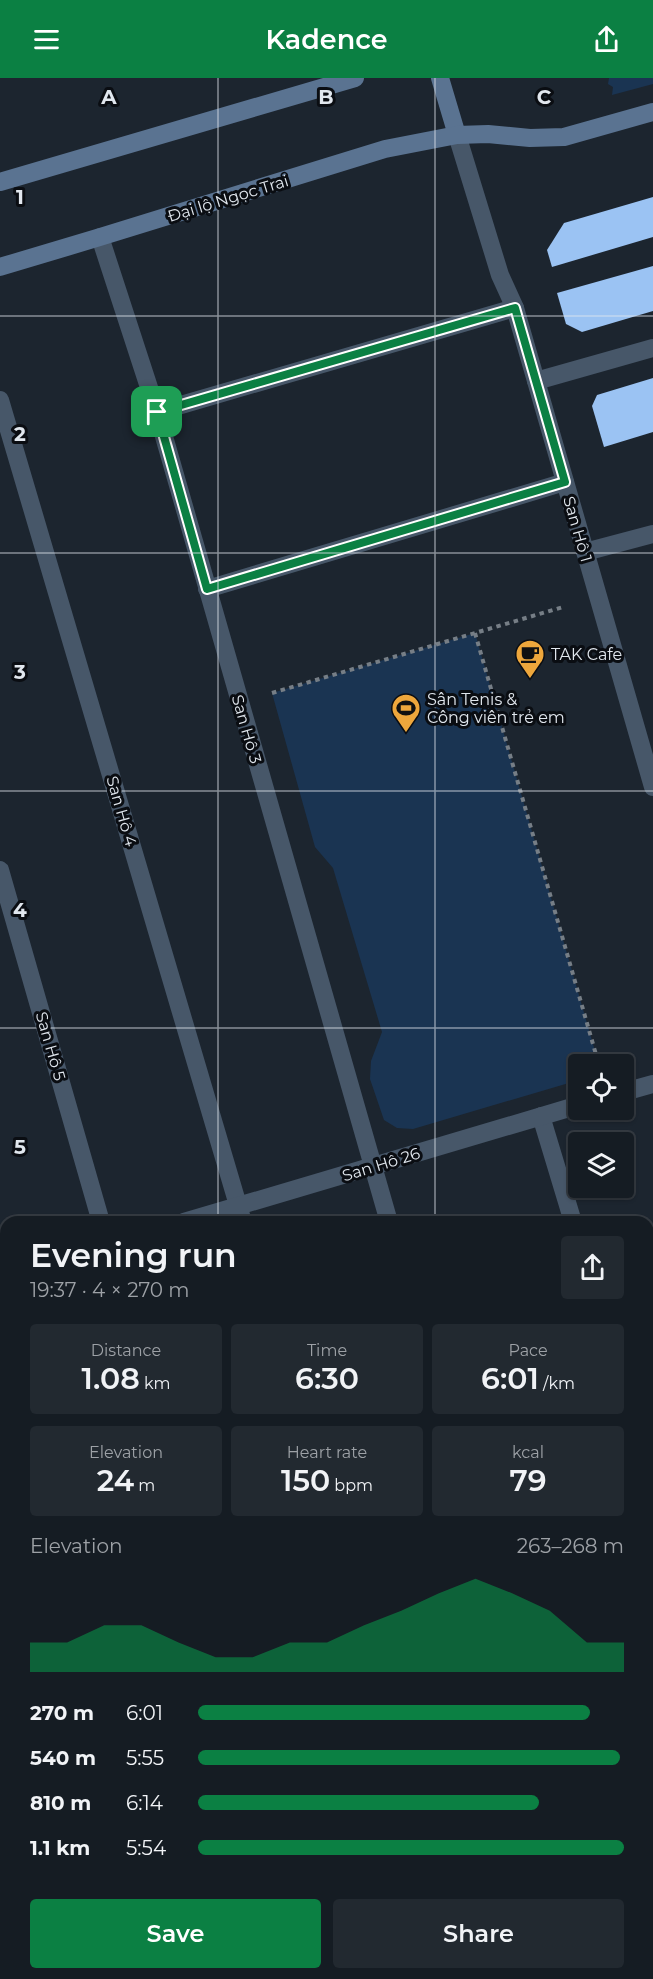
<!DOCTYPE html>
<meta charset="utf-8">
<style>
:root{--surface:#151c23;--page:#222930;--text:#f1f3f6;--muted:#9da1a6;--line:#343a41;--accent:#0b8043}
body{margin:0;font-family:Montserrat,sans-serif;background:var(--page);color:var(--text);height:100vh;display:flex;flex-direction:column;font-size:22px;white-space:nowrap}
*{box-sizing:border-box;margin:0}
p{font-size:20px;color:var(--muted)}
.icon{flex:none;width:33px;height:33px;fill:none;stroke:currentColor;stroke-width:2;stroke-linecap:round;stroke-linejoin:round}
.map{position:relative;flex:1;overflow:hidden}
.side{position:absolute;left:0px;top:1138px;width:654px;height:764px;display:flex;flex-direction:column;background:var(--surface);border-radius:18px 18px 0 0;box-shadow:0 2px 4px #0004,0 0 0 2px var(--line)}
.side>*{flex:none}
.fabs{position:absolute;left:568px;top:976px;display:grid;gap:12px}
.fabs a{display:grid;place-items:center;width:66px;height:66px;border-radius:6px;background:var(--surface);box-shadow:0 2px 4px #0004,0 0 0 2px var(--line);font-size:30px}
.pin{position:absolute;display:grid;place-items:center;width:51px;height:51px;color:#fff;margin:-26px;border-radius:12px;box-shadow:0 3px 9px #0006}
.round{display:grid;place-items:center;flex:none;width:63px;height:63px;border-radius:6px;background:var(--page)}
.summary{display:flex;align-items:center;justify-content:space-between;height:102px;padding:0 30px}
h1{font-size:33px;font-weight:600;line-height:45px}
.stats{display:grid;grid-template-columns:repeat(3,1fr);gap:9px;height:102px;padding:6px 30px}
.stats div{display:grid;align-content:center;border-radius:6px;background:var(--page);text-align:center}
.stats b{font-size:30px;font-weight:600}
.stats small{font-size:16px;font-weight:400}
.stats p{font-size:16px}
.chart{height:168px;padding:12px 30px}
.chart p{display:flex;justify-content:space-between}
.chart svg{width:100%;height:108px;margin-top:6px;fill:var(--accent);opacity:.7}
.cta{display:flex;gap:12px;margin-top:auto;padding:12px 30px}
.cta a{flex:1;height:69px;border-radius:6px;background:var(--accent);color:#fff;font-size:24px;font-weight:600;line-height:69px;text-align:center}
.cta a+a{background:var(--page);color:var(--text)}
ul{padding:0 30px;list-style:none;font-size:20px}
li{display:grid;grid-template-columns:96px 72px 1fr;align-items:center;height:45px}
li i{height:15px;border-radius:8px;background:var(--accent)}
header{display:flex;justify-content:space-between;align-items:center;height:78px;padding:0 30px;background:var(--accent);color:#fff;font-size:27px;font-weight:600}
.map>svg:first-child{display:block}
.green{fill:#1a3452}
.building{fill:#9bc3f3}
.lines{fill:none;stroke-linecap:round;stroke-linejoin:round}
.path{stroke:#767e86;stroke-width:4;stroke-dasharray:4.5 4.5;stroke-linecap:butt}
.minor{stroke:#475769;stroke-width:18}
.tertiary{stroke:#475769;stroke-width:18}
.secondary{stroke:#5a7391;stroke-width:18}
.route-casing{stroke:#fff;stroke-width:12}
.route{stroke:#0b8043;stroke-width:8}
.grid{fill:none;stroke:#e1e7ee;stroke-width:1.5;stroke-opacity:0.55}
.labels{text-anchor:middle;stroke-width:6;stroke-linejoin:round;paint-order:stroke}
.street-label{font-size:16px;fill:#e1e7ee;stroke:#0a0d12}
.poi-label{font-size:16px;fill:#e1e7ee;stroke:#0a0d12;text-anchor:start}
.grid-label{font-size:20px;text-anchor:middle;font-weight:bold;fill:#e1e7ee;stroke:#0a0d12;stroke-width:6;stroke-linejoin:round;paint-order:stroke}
</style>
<header><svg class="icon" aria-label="menu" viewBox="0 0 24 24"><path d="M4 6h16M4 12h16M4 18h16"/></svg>Kadence<svg class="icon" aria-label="share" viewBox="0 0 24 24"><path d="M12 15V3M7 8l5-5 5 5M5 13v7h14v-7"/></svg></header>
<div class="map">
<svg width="653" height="1901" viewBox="0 0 653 1901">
<rect width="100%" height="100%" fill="#1c252f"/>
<!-- green -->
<g class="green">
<path d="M609,0H653V6L612,17L613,9L608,6Z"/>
<path d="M475,555L599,987H579V1002L413,1051L397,1050L384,1042L370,1001L371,983L382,954L333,790L315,769L272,615Z"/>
<path d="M150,1896H229L212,1901H133Z"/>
</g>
<!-- building -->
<g class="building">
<path d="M653,119V159L552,189L547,172L564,145Z"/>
<path d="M653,188V233L582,254L566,246L557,215Z"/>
<path d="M653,300V354L604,369L592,328L597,317Z"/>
<path d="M653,1854V1901H551L552,1896H648V1855Z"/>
</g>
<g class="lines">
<!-- path -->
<g class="path">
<path d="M475,555L599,987"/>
<path d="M272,615L563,529"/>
</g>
<!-- minor -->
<g class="minor">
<path d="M457,57L500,197L515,230L653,709"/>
<path d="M100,159L157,334L389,1144"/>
<path d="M536,303L653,270"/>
<path d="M0,322L243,1144"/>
<path d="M157,334L515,230"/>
<path d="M585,474L653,456"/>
<path d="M207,511L565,404"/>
<path d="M0,792L101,1144"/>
<path d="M624,1014L653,1006"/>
<path d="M541,1038L573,1144"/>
<path d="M184,1144L579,1027"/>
<path d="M0,1200L6,1198"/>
<path d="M0,1379L6,1399"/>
<path d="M648,1395L653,1412"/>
<path d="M648,1736L653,1735"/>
<path d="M464,1896L466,1901"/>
<path d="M71,1901L90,1896"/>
</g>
<!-- tertiary -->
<g class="tertiary">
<path d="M648,1800L653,1798"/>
<path d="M302,1901L319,1896"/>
</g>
<!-- secondary -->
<g class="secondary">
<path d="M440,0L457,57"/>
<path d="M0,104L355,0"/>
<path d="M0,189L100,159L385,71L457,57L488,56L530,60L564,59L653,34"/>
</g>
</g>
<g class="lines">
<!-- route casing -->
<g class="route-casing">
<path id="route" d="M515,230L565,404L207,511L157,334Z"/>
</g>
<!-- route -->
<use href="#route" class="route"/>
</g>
<!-- grid -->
<path class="grid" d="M218,0V1144M435,0V1144M0,238H653M0,475H653M0,713H653M0,950H653M0,1188H6M648,1188H653M0,1426H6M648,1426H653M0,1663H6M648,1663H653M218,1896V1901M435,1896V1901"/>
<!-- icons -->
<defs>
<g id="cafe-pin" transform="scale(1.5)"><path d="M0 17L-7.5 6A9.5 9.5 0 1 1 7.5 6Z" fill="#eea73c" stroke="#0a0d12"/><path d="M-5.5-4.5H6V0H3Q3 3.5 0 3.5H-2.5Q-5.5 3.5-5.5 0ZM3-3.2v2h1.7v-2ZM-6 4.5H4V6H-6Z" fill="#111"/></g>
<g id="stadium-pin" transform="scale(1.5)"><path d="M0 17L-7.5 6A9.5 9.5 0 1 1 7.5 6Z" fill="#eea73c" stroke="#0a0d12"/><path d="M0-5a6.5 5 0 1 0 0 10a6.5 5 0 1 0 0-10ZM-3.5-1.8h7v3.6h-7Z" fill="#111"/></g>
</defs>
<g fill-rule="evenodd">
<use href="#cafe-pin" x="530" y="576"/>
<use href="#stadium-pin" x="406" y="630"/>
</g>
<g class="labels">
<!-- street labels -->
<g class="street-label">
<text transform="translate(228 120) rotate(-17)" y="6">Đại lộ Ngọc Trai</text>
<text transform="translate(578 451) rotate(74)" y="6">San Hô 1</text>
<text transform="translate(247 651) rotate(74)" y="6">San Hô 3</text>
<text transform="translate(122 733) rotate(74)" y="6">San Hô 4</text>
<text transform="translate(51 968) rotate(74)" y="6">San Hô 5</text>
<text transform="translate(381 1086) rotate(-17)" y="6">San Hô 26</text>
</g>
<!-- poi labels -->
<g class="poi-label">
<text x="551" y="582">TAK Cafe</text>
<text x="427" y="627">Sân Tenis &amp;<tspan x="427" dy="18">Công viên trẻ em</tspan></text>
</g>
</g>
<g class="grid-label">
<text x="109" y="26">A</text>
<text x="326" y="26">B</text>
<text x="544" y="26">C</text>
<text x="20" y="126">1</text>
<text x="20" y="363">2</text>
<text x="20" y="601">3</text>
<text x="20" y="839">4</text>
<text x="20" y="1076">5</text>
</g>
</svg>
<div class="fabs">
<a><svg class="icon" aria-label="locate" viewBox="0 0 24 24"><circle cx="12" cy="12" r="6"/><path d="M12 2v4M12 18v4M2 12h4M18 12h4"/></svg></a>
<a><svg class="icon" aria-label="layers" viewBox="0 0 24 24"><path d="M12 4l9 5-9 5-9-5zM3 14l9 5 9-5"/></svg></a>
</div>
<div class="pin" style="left:157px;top:334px;background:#1e9e55"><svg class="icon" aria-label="arrive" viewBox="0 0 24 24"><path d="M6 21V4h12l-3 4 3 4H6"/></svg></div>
<section class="side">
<div class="summary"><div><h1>Evening run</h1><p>19:37 · 4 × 270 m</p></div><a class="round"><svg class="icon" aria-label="share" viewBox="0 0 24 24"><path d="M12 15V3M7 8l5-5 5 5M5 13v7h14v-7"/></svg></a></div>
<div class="stats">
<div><p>Distance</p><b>1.08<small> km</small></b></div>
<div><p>Time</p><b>6:30</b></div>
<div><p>Pace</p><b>6:01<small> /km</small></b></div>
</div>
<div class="stats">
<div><p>Elevation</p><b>24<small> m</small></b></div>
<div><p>Heart rate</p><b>150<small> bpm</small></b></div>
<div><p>kcal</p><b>79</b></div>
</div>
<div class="chart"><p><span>Elevation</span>263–268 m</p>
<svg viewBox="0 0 160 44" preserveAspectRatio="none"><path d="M0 44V32L10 32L20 25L30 25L40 32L50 38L60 38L70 32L80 32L90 25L100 19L110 12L120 6L130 12L140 19L150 32L160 32V44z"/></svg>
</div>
<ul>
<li><b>270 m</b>6:01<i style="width:92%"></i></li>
<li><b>540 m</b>5:55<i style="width:99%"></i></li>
<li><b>810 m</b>6:14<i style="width:80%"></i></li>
<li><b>1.1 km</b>5:54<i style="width:100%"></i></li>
</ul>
<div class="cta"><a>Save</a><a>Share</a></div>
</section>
</div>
